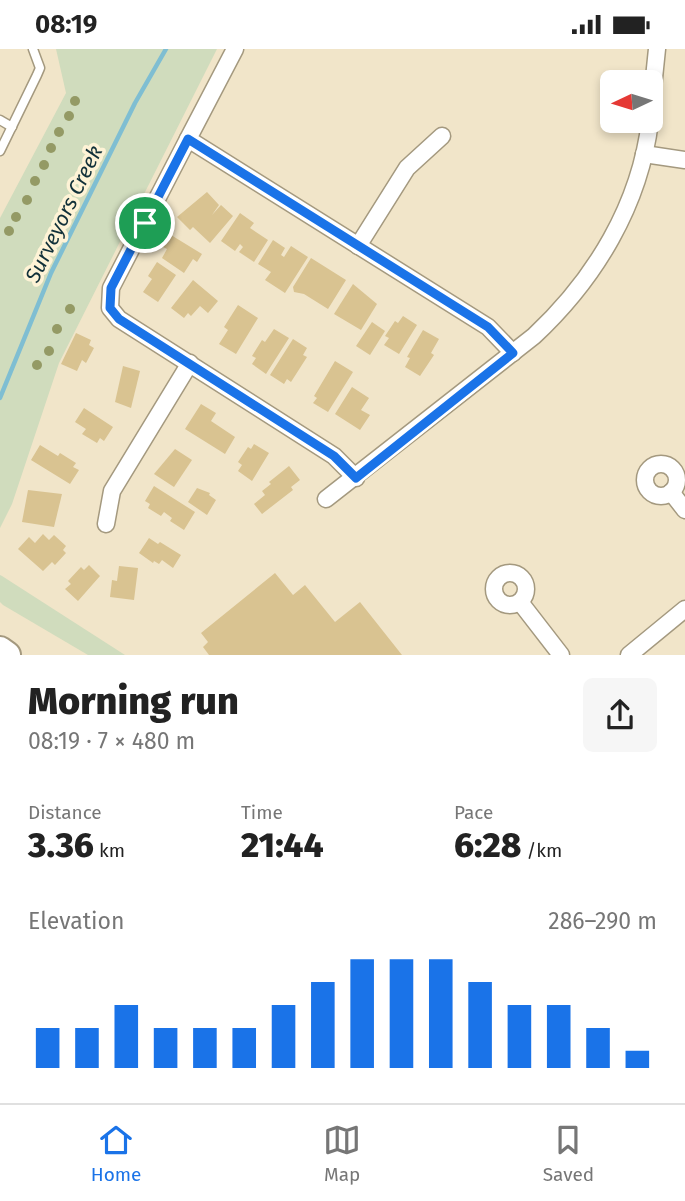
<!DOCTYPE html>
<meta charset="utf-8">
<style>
:root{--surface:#fff;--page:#f6f6f6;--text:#222;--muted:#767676;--line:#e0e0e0;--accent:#1a73e8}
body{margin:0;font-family:"Fira Sans",sans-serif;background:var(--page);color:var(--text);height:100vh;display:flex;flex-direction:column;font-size:26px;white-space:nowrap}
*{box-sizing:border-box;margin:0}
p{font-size:23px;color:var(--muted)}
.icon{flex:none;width:38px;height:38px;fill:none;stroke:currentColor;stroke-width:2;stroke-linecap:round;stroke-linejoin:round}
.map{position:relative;height:606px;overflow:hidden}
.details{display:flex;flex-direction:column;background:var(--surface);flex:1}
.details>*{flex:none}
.needle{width:46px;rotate:266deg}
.tools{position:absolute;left:600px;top:21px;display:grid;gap:14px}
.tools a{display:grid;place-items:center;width:63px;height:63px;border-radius:10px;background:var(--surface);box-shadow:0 4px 10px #0003;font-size:35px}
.pin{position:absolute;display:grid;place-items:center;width:60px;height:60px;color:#fff;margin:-30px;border:4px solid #fff;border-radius:50%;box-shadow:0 2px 7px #0007}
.round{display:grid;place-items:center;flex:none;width:74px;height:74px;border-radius:10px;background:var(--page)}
.summary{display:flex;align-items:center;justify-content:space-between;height:119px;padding:0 28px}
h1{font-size:38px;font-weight:800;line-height:52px}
.stats{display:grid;grid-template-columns:repeat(3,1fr);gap:10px;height:119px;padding:7px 28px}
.stats div{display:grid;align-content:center}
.stats b{font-size:35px;font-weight:800}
.stats small{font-size:19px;font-weight:400}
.stats p{font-size:19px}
.chart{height:196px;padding:14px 28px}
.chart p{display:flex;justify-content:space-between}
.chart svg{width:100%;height:126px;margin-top:7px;stroke:var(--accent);stroke-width:6}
.status{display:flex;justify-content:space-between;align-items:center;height:49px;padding:0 35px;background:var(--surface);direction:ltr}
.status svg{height:19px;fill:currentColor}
.dock{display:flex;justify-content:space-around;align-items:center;height:98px;border-top:2px solid var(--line);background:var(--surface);font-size:19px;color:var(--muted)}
.dock a{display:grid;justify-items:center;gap:4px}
.dock .selected{color:var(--accent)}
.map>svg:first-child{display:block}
.green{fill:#d0dcbd}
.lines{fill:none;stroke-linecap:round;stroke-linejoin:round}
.stream{stroke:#7fbed2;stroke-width:4.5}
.building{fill:#d9c391}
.service-casing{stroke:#a4997f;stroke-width:11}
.minor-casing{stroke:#a4997f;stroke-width:19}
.primary-casing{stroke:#a4997f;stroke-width:30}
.service{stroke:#fff;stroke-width:8}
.minor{stroke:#fff;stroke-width:16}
.primary{stroke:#fff;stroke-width:26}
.tree{fill:#949a65}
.route-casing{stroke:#fff;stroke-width:14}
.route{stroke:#1a73e8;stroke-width:9}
.labels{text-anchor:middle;stroke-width:7;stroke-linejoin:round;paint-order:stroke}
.water-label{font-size:21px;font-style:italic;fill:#113039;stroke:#fef3d6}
</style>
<div class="status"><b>08:19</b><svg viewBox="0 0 49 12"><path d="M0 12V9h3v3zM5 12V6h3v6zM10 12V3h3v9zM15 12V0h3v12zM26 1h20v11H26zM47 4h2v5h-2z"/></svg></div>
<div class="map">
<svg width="685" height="606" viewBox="0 0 685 606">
<rect width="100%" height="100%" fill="#f1e5c9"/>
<!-- green -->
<g class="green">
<path d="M56,0H217L59,314L12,455L0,479V169L66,44Z"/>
<path d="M0,526L2,527L125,606H88L3,556L0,553Z"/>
</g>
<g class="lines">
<!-- stream -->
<path class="stream" d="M0,349L51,224L135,54L166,0"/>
</g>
<!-- building -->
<g class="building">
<path d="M207,143L219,156L212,166L221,156L233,167L210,194L193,178L190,181L177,168Z"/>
<path d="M240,164L254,174L250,179L268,191L254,213L239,203L243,198L240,195L235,202L221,192Z"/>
<path d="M171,186L202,205L197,213L193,210L184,224L162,209L167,200L163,198Z"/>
<path d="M273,191L285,199L281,206L284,208L291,197L308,208L285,244L265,231L271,223L258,215Z"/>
<path d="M311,209L346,231L328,260L304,245L294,243L293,238Z"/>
<path d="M157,213L176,226L158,253L143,243L152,230L148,227Z"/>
<path d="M193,231L218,252L208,264L200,257L191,267L188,264L184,269L171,259Z"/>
<path d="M353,235L377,255L361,281L334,265Z"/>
<path d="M238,256L258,269L236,305L219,295L228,281L224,278Z"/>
<path d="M403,267L417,276L399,305L384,296L389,289L385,287L395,272L398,274Z"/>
<path d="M372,273L385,282L370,306L356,297Z"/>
<path d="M274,280L289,289L266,325L252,315L256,309L252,307L262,291L265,293Z"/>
<path d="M423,281L439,290L431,304L434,306L420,327L405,318L410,309L407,308Z"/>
<path d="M76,284L91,291L89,296L94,299L86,314L82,311L77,322L61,315Z"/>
<path d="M293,290L307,299L303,306L307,308L291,333L287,330L284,335L270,326Z"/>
<path d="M335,312L353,323L328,363L313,354L317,349L314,347Z"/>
<path d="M123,317L140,322L131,359L115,353Z"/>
<path d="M352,338L369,349L361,361L370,366L360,381L335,365Z"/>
<path d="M201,355L216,364L211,372L235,388L225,405L185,380Z"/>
<path d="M84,359L113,378L104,392L100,389L97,394L82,385L86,380L75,373Z"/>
<path d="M254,395L269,404L252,432L238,422L242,416L238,413L248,398L251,400Z"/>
<path d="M40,396L58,407L60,404L76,414L73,418L79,421L70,435L31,411Z"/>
<path d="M175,400L192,411L174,438L154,425Z"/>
<path d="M289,417L300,431L291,438L293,441L262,465L254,455L265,446L262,442L271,435L269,433Z"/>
<path d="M154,437L195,463L184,481L170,472L172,469L164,463L161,467L148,459L150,455L145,452Z"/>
<path d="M197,439L210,444L209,446L216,451L207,466L188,453Z"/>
<path d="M28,441L62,445L54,478L22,473Z"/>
<path d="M43,485L49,491L54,486L66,497L63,501L66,504L55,516L52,513L43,522L18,500L29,488L35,494Z"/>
<path d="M149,489L158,495L160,493L181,506L173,519L162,511L159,515L154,512L153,514L139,504Z"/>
<path d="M89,516L100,527L78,552L65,540L71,535L68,532L81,518L84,521Z"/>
<path d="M119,517L138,519L134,551L110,548L112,531L117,532Z"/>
<path d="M275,524L293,546L305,536L335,573L360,553L402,606H209L203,598L208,593L201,584Z"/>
</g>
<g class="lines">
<!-- service casing -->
<g class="service-casing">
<g id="service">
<path d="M0,71L12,78"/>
<path d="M0,102L37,26L40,19L33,0"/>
</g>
</g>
<!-- minor casing -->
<g class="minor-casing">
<g id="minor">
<path d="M235,0L188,90L488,278L513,304"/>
<path d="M651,58L657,0"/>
<path d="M188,90L111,239L110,259L119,270L334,407L356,429"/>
<path d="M644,105L685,111"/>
<path d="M358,197L407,119L442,87"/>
<circle cx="661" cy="431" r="16"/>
<path d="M671,443L685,461"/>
<path d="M326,450L534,287C595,230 640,156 650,72"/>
<path d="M106,475L112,442L190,314"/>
<circle cx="510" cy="540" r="16"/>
<path d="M520,553L561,606"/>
<path d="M629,606L685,560"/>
</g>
</g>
<!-- primary casing -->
<g class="primary-casing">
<path id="primary" d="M0,601L7,606"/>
</g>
<!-- service -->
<use href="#service" class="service"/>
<!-- minor -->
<use href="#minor" class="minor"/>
<!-- primary -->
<use href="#primary" class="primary"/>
</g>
<!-- trees -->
<g class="tree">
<circle cx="75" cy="52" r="5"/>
<circle cx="69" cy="67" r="5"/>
<circle cx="59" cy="83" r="5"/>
<circle cx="51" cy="99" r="5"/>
<circle cx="44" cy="116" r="5"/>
<circle cx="35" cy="132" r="5"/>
<circle cx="27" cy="151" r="5"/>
<circle cx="16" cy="168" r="5"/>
<circle cx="9" cy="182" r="5"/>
<circle cx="70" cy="260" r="5"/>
<circle cx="57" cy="280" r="5"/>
<circle cx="49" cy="302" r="5"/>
<circle cx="37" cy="316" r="5"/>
</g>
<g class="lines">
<!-- route casing -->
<g class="route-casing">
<path id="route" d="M188,90L488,278L513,304L356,429L334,407L119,270L110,259L111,239Z"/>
</g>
<!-- route -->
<use href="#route" class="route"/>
</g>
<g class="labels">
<!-- water labels -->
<g class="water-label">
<text transform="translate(64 165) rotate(-64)" y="7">Surveyors Creek</text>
</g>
</g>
</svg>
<div class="tools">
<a><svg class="needle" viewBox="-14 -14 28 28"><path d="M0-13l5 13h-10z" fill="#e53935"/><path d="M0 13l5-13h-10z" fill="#767676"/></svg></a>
</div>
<div class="pin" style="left:145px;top:174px;background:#1e9e55"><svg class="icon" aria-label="arrive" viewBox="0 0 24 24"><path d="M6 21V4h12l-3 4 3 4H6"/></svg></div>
</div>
<section class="details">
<div class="summary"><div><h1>Morning run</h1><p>08:19 · 7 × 480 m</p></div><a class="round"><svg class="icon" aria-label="share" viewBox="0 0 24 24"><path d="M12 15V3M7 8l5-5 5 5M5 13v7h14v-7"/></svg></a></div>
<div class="stats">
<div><p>Distance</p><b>3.36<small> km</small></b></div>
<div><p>Time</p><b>21:44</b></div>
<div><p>Pace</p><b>6:28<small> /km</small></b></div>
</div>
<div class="chart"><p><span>Elevation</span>286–290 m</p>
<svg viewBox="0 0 160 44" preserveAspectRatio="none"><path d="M5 44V30M15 44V30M25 44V22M35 44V30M45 44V30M55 44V30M65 44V22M75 44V14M85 44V6M95 44V6M105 44V6M115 44V14M125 44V22M135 44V22M145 44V30M155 44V38"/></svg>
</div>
</section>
<nav class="dock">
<a class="selected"><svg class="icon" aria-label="home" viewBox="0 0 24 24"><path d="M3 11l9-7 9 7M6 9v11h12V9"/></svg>Home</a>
<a><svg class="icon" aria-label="map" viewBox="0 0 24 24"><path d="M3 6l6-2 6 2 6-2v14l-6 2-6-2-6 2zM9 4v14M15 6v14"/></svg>Map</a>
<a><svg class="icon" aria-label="saved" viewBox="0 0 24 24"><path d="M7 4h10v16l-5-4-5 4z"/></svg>Saved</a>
</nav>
